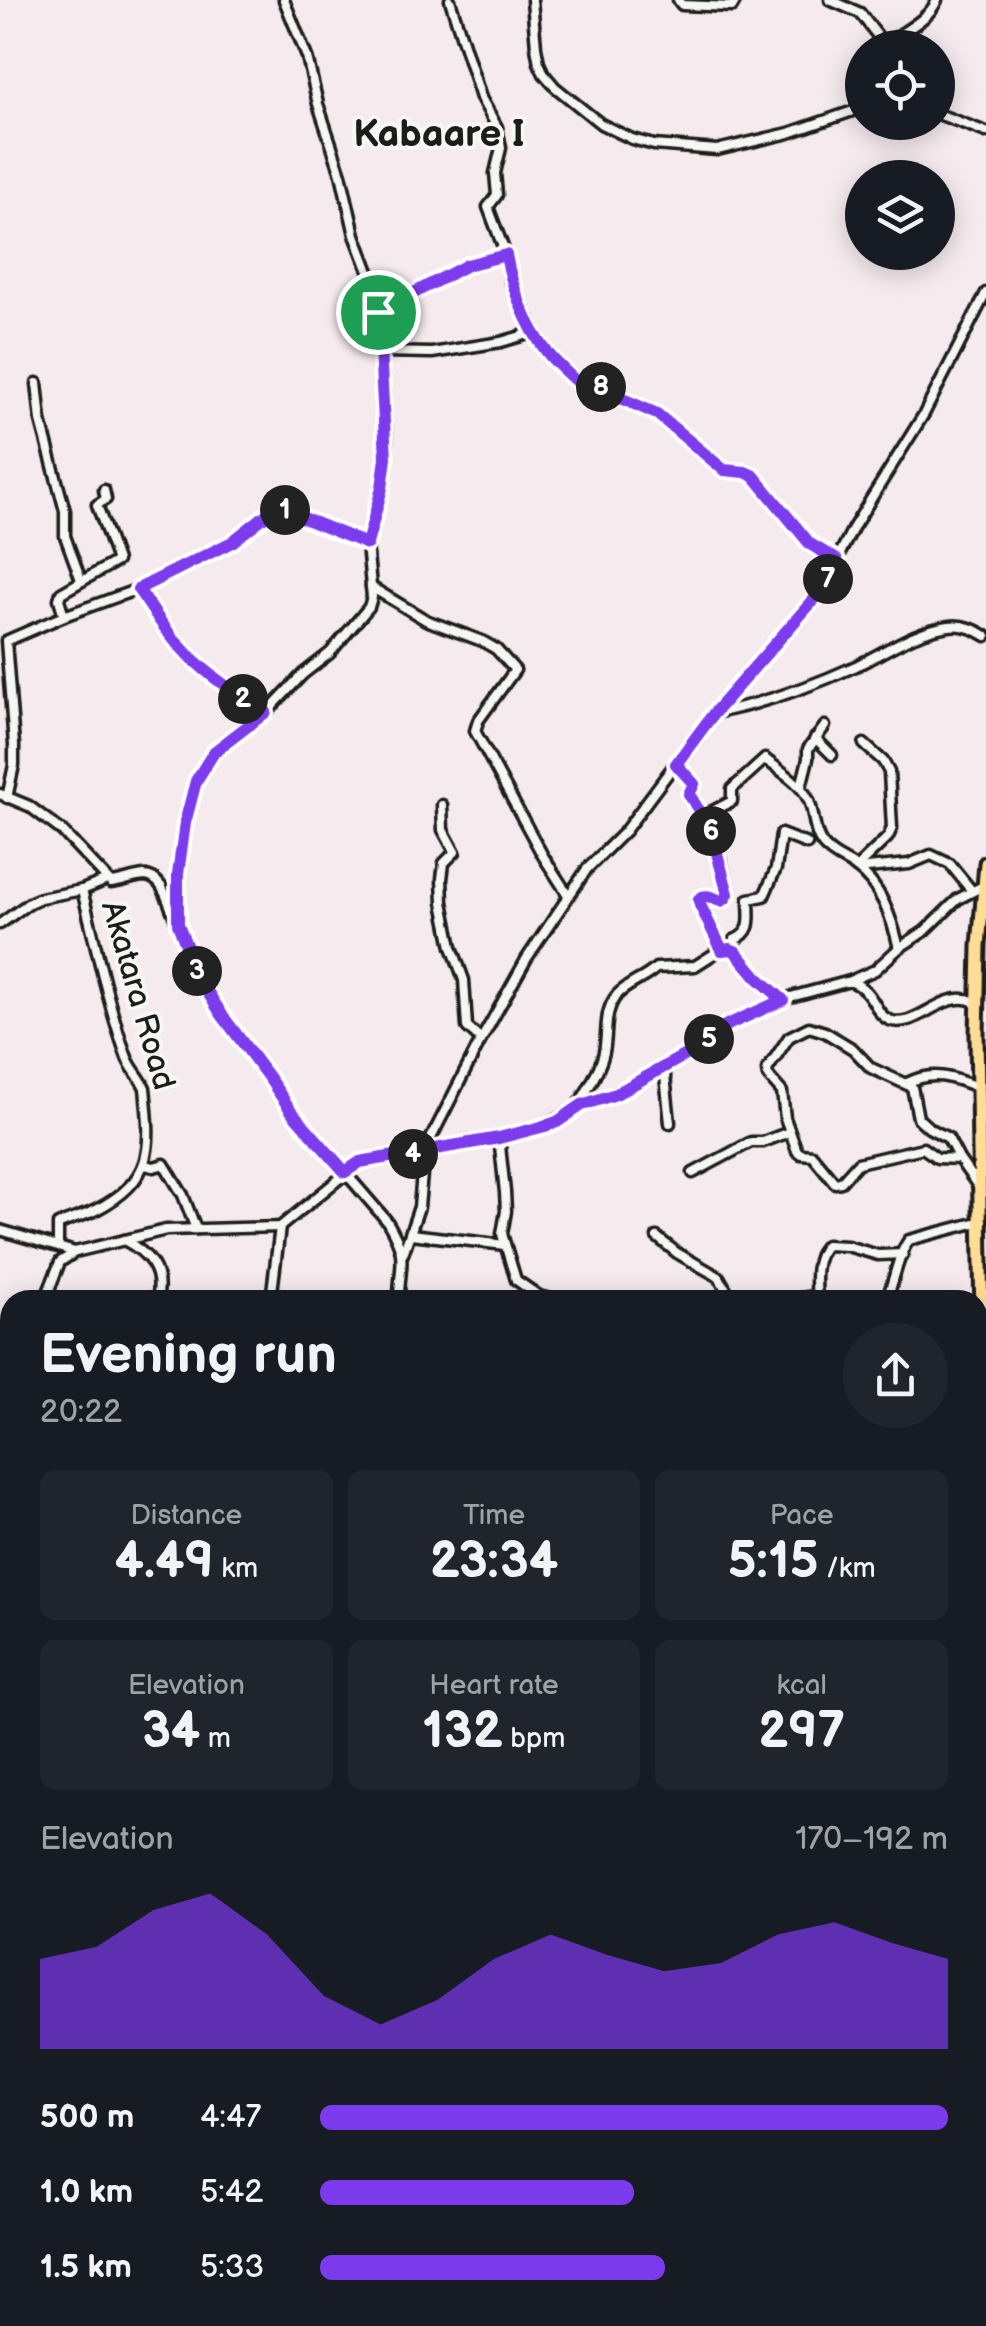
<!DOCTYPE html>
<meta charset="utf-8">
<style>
:root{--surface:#171b24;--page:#20242c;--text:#f1f3f6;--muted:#9ea1a6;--accent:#7c3aed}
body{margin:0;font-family:"Balsamiq Sans",sans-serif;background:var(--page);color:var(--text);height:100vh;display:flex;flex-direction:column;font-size:38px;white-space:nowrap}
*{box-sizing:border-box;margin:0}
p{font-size:32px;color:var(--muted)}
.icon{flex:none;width:55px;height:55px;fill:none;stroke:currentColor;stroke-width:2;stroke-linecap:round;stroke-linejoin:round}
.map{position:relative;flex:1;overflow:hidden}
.drawer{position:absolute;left:0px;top:1290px;width:988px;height:1038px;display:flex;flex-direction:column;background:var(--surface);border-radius:30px 30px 0 0;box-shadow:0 5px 25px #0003}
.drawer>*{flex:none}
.buttons{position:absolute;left:845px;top:30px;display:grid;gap:20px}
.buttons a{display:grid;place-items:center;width:110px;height:110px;border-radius:50%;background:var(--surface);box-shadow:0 5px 25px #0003;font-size:50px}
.pin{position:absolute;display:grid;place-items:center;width:85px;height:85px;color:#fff;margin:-42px;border:5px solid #fff;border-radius:50%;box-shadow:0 2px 10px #0007}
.km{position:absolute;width:50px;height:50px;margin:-25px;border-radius:50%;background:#222;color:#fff;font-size:28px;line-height:50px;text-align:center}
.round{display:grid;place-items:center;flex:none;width:105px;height:105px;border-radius:52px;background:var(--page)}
.summary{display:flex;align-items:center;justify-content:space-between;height:170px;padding:0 40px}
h1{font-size:55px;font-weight:700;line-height:75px}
.figures{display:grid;grid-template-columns:repeat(3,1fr);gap:15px;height:170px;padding:10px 40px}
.figures div{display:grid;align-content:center;border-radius:15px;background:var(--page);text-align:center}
.figures b{font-size:50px;font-weight:700}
.figures small{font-size:28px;font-weight:400}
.figures p{font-size:28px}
.chart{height:280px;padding:20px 40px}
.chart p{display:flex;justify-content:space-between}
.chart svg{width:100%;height:180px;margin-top:10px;fill:var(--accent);opacity:.7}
ul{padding:0 40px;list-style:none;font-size:32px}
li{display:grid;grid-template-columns:160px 120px 1fr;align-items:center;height:75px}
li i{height:25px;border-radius:12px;background:var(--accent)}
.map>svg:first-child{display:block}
.built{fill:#f4dce6}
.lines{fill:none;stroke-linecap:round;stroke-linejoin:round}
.river{stroke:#78c9cf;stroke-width:8}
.minor-casing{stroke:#1c1c1c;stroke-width:15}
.major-casing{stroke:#1c1c1c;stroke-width:19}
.minor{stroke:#f6f6f2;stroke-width:8}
.major{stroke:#ffdd96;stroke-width:11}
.route-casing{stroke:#fff;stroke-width:20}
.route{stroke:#7c3aed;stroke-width:12}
.labels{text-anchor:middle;stroke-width:8;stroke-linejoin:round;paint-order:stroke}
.street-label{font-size:32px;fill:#1c1c1c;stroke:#f6f6f2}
.quarter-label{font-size:38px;font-weight:bold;fill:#1c1c1c;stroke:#f6f6f2}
</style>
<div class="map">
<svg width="986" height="2326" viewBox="0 0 986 2326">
<rect width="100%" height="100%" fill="#f5eaed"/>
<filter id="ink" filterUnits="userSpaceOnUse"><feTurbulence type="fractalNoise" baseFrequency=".01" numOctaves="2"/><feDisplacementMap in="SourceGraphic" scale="20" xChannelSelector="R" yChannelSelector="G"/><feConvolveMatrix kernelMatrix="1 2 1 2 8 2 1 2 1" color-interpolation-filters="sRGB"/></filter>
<g filter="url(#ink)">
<!-- built -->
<path class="built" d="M10,2259V2318H171L185,2319L190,2326H4L0,2322V2267Z"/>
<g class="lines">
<!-- river -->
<g class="river">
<path d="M0,1881L10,1884"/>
<path d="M278,2318L287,2326"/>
</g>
<!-- minor casing -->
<g class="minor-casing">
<g id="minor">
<path d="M284,0L307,57L318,104L341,174L355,235L376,290L387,441L386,468L367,544L372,597L369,607L330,653L303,674L266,713L214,753L196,781L185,823L178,874V924L191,959L221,1015L292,1111L387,1221C410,1260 399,1260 399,1300"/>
<path d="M450,0L481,98L497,127L501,148L495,173L497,195L488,207L506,255L510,281L535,332L548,353L582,387H605L616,397L657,415L724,470L745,472L754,476L810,543L837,560"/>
<path d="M532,0L536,47L539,63L544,74L555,87L601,124L632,139L654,145L717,150L789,133L853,111L862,104"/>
<path d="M678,0L682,5L732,7L736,0"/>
<path d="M830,0L860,13L887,48"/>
<path d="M886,44C903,31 929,20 937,0"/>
<path d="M938,114L986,132"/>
<path d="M378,312L467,265L506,255"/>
<path d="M382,352L432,353L501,342L535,332"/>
<path d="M37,383L41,421L65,511V536L81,580"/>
<path d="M371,587L426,620L482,641L496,649L515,670L478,721L475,731L543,856L568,895"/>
<path d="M138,589C150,606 161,624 174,640C200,670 233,693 266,713"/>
<path d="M64,616L59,599L61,593L117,561L97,505L106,499L104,490"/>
<path d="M715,713C762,704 812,686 856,666C887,651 914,631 949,626C962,624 975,629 986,636"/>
<path d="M815,738L832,755"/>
<path d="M676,764L694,783L689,794C695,807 704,816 710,829C717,845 730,884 725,899L721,901L708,896L699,899L722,950"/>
<path d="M801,787L808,759V749L825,726"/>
<path d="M0,794L29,806L62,831L111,883C122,882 133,877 144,876C164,876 168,905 176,920"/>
<path d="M7,798L14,765V745L6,641L64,616L138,589L232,542L266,515L281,509L367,544"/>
<path d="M442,805L443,830L455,852L444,863L442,879L443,902L452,947L464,980L467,1027L481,1040"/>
<path d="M703,816L732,801V789L765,759C779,770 802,783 809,801C815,815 813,833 823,845C832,856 845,860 855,867C881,885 892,919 899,948"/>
<path d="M856,868L888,837L892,828L889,772L883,761L864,744"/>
<path d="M860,871L867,868L909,864L931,855L950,864L972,891"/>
<path d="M0,924L29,903L40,898L82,890L107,880"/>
<path d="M734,950V940C754,932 749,918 749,899L764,896L776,869L781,834L807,844"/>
<path d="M850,981L875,970L899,948L925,931L958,899L983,886"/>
<path d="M664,1066L670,1123"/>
<path d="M907,1083C933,1070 952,1077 977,1087"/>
<path d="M578,1106C587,1090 598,1074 603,1056C609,1036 602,1013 617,995C628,983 645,979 656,968L695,966L717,952L730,949L735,951L757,977L783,999"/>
<path d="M499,1137L505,1192L506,1211L502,1234L516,1280L539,1296L554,1300"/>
<path d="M959,1159L948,1138L929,1128L918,1118L912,1087L871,1068L853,1049L825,1032L809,1027L789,1037L767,1070L768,1076L782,1092L785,1118L797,1151L801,1154L812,1155L835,1183L841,1182L858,1163L923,1148L937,1158L959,1159L980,1189"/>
<path d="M145,1165L154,1167L164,1164L183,1195L196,1229"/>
<path d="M693,1173L751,1142H763L789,1132"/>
<path d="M0,1230L75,1252"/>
<path d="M411,1234L505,1245"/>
<path d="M657,1237L677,1253L719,1277L732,1300"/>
<path d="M124,1240C148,1253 164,1270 157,1300"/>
<path d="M58,1246V1225C70,1219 84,1216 96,1210C155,1179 151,1148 145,1088C140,1076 130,1068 126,1055C107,1001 96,945 82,890"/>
<path d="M403,1254L419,1207L424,1152L481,1040L527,958L587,869L625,831L713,713L819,595L853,528L924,414L986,293"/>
<path d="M45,1300L60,1262L75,1252L166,1230L280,1227L360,1162L499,1137L545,1126L582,1105L616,1093L697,1049L725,1026L737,1021L783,999L850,981C876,991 873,1013 889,1020C915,1031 942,989 973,1001L977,1007"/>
<path d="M271,1300L280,1227"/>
<path d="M790,1300L817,1295"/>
<path d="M817,1300C816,1282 813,1260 826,1245L847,1246L878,1255L903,1254"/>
<path d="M886,1300C895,1281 897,1256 909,1240L982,1221"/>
<path d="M0,1386L10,1370"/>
<path d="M0,1510L10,1511"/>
<path d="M978,1582L986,1586"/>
<path d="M0,1632L10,1623"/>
<path d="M0,1674L10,1682"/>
<path d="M978,1700L986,1702"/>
<path d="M978,1849H986"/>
<path d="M978,2030L986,2032"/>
<path d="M3,2158L10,2168"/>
<path d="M978,2231L986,2229"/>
<path d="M0,2237L2,2244L0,2245"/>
<path d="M0,2260L10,2253"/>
<path d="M161,2318L167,2326"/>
<path d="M411,2318L426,2326"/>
<path d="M578,2318L580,2326"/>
<path d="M608,2318L611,2326"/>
<path d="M666,2318L669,2326"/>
<path d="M787,2318L791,2326"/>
<path d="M338,2324L350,2318"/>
<path d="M474,2326L512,2324"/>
<path d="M764,2326L781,2318"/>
<path d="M881,2326L882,2318"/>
<path d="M953,2326L986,2319"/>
</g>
</g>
<!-- major casing -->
<g class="major-casing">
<g id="major">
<path d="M986,863L979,946L977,1035L986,1547"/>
<path d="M978,2006L986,1905"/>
<path d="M0,2325L1,2326"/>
<path d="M951,2326V2318"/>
</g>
</g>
<!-- minor -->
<use href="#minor" class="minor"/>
<!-- major -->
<use href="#major" class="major"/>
</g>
</g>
<g class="lines" filter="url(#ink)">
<!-- route casing -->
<g class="route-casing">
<path id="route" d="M506,255C512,288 526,325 547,352C557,365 571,376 582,387L605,386L616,396L657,414L724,470L745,472L754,476L810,544L837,560L818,595L714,713L676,764L694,784L689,794L711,831L728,894L725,899L721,901C713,898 706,893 699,899L700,905L722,950L730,949L735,951L757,977L783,1000L725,1026L696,1049L616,1094L582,1105L557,1122L545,1126L499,1138L360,1162L345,1172L292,1112L269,1078L222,1015L205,988L191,958L178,924V874L185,823L196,781L214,752L266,712C233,693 202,671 176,642C162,626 151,607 138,589L232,542L266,515L281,509L367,544L382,488L386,458L378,312L467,265Z"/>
</g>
<!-- route -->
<use href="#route" class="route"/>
</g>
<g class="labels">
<!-- street labels -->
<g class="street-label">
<text transform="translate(139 995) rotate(74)" y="11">Akatara Road</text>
</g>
<!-- quarter labels -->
<g class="quarter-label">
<text x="439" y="146">Kabaare I</text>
</g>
</g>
</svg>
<div class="buttons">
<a><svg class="icon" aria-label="locate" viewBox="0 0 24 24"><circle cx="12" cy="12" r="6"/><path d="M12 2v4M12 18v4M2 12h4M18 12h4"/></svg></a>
<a><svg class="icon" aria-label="layers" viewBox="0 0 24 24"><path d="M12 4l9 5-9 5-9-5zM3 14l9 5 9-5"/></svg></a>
</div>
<div class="pin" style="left:378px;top:312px;background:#1e9e55"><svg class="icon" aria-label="arrive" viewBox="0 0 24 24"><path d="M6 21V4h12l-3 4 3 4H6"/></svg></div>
<b class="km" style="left:285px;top:510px">1</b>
<b class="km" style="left:243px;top:699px">2</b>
<b class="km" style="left:197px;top:971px">3</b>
<b class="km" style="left:413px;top:1154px">4</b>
<b class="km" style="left:709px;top:1039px">5</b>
<b class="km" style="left:711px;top:831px">6</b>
<b class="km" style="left:828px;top:579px">7</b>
<b class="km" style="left:601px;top:387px">8</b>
<section class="drawer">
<div class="summary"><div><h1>Evening run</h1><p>20:22</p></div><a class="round"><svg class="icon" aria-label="share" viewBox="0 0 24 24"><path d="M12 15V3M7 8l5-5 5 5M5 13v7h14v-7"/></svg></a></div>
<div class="figures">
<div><p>Distance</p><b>4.49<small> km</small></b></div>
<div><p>Time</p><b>23:34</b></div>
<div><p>Pace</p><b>5:15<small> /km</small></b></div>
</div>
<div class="figures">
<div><p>Elevation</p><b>34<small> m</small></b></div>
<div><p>Heart rate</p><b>132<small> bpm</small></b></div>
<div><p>kcal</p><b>297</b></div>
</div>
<div class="chart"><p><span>Elevation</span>170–192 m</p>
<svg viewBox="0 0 160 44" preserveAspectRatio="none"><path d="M0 44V22L10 19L20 10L30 6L40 16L50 31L60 38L70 32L80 22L90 16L100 21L110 25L120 23L130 16L140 13L150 18L160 22V44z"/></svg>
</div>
<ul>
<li><b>500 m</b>4:47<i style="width:100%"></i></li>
<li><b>1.0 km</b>5:42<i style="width:50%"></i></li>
<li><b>1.5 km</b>5:33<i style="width:55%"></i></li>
</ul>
</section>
</div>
